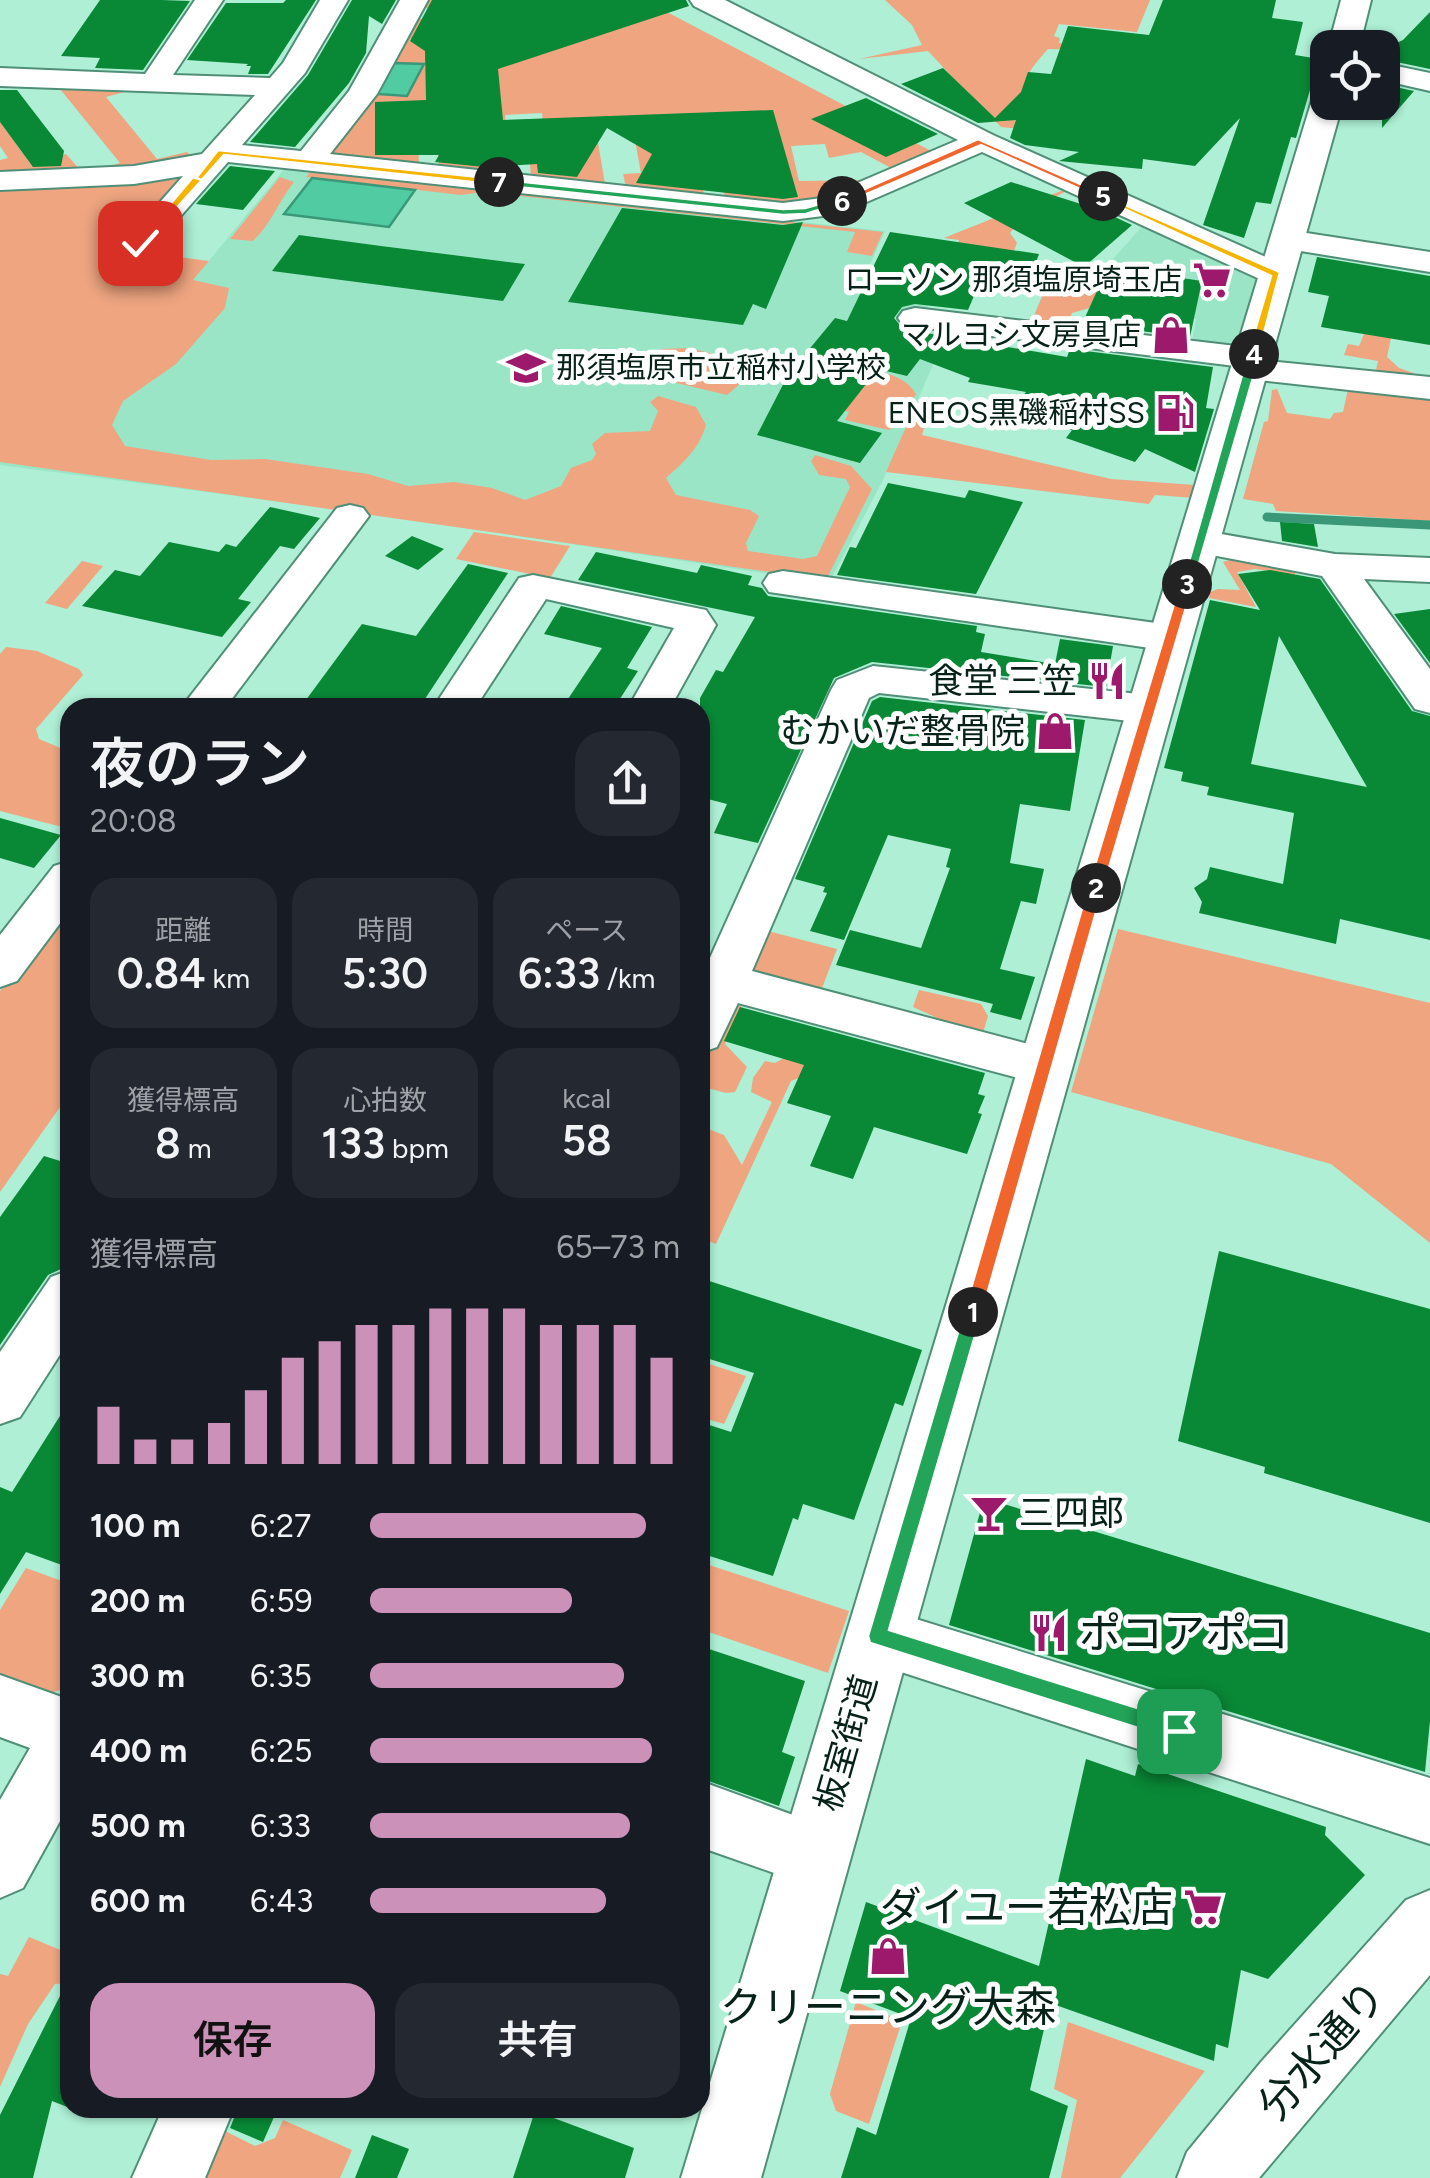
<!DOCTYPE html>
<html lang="ja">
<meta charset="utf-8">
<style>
:root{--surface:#171b24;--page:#242831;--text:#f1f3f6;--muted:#9ea1a6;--accent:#cb91b8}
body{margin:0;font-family:Figtree,"Noto Sans JP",sans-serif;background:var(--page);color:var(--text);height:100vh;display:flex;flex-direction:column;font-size:38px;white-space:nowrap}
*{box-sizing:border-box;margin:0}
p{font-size:32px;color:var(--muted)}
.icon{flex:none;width:55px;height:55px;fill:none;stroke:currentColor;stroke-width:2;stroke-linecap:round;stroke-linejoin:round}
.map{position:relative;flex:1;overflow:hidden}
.drawer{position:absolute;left:60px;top:698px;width:650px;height:1420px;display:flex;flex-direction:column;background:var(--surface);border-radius:30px;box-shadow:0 2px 8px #0004}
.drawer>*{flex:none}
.tools{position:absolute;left:1310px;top:30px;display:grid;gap:20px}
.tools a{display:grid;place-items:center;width:90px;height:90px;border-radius:20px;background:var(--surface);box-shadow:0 2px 8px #0004;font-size:50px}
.pin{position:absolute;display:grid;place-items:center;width:85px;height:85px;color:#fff;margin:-42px;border-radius:20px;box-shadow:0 5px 15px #0006}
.km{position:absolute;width:50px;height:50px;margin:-25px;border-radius:50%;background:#222;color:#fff;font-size:28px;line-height:50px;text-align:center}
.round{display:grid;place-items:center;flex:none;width:105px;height:105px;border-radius:30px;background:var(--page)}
.summary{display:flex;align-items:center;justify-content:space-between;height:170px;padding:0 30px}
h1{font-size:55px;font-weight:600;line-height:75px}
.figures{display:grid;grid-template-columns:repeat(3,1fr);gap:15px;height:170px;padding:10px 30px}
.figures div{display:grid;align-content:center;border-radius:25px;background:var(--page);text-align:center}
.figures b{font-size:42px;font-weight:600}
.figures small{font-size:28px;font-weight:400}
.figures p{font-size:28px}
.chart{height:280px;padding:20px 30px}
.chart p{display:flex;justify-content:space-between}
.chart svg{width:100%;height:180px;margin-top:10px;stroke:var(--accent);stroke-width:6}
.button{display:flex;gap:20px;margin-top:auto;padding:20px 30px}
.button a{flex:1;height:115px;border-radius:30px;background:var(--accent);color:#111;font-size:40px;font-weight:600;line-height:115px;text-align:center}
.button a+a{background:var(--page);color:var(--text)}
ul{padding:0 30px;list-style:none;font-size:32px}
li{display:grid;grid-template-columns:160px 120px 1fr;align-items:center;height:75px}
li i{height:25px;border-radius:12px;background:var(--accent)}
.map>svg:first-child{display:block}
.built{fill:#9be5c7}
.green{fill:#eea580}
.water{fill:#50cba2;stroke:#3a9879;stroke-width:2.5}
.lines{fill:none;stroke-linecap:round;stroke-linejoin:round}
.stream{stroke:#3a9879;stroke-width:9}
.building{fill:#098836;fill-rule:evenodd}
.minor-casing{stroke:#508f77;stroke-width:4}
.major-casing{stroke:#508f77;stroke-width:4}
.minor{fill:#fff;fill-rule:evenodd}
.major{fill:#fff;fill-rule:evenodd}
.split-1{fill:#22a559;stroke:#fff;stroke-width:2.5}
.split-2{fill:#f0652b;stroke:#fff;stroke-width:2.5}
.split-3{fill:#f0652b;stroke:#fff;stroke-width:2.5}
.split-4{fill:#22a559;stroke:#fff;stroke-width:2.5}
.split-5{fill:#f5b400;stroke:#fff;stroke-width:2.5}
.split-6{fill:#f0652b;stroke:#fff;stroke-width:2.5}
.split-7{fill:#22a559;stroke:#fff;stroke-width:2.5}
.split-8{fill:#f5b400;stroke:#fff;stroke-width:2.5}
.split-9{fill:#f5b400;stroke:#fff;stroke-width:2.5}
.labels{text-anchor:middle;stroke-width:10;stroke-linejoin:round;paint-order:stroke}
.far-poi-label{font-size:30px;fill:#072219;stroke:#fff;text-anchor:end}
.poi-label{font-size:35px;fill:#072219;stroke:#fff;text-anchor:end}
.street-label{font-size:35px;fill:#072219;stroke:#fff}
.near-poi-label{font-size:42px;fill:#072219;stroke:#fff;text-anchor:start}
.near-street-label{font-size:42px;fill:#072219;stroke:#fff}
</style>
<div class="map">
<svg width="1430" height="2178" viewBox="0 0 1430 2178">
<rect width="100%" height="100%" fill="#aeefd5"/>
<!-- built -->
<g class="built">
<path d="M286,167L885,231L865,276L935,288L918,329L946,335L883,480L829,583L359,512L0,465V361L115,375Z"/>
<path d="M1146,222L1259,275L1239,348L1192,342L1196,319L1142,311L1154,274L1106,267Z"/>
</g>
<!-- green -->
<g class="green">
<path d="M424,0H644L935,153L893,169L861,152L829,158L825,144L791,146L799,181L868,180C804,209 793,205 725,197L722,184L691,135L704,195L626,187L623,174L641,173L632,124L595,125L605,184L531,177L530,164L548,162L542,113L505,115L511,175L439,167L438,155L455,154L417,108L419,165L337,158L328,152L413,19H427L439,29L409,40L471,79L451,24L422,5Z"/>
<path d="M885,0H1150L1137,32L1059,24L1054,36L1060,38L1059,43L1124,51L1048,49C1032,67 1021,79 1023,103L1078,135L1001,127L967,91L927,86L956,81L928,51L859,59L922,45L912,25Z"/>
<path d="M56,84L124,92L106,97L157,159L187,152L193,158L154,167H105L120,163Z"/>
<path d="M0,122L30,163L66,154L81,171L0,175V160L8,158L0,146Z"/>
<path d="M311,171L883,232L872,256L847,252L855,232L483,192L461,195L306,177Z"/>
<path d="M280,177L294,182C279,201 271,224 253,241L230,239Z"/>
<path d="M179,179L186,182L127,250L209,261L193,280L229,288L225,308L176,364L123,401L112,425L125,446L211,460L265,459L368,474L408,486L454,482L492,488L525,500L561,486L571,468L592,460L596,454L592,444L605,433L650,431L658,411L650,402L658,396L696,407L706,425C699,449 684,462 666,478L676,495L750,510L759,516L746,543L748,551L803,559L817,556L850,487L846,479L819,475L811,461L815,455L851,466L872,489L826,580L0,462V186Z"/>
<path d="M1066,189L1069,190L1026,211L1010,233L1017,243L1013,253L957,246L959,240L944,238Z"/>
<path d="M1063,284L1113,292L1093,307L1072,313L1065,330L1030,325L1046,287Z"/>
<path d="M1394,324L1387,357L1399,368L1416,374L1415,381L1374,379L1378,361L1344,355L1348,344L1359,346L1364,334Z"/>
<path d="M689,348L739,360L747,378L727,395L647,376L646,367L661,349Z"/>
<path d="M850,366C872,371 904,372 916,394L899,424L889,430L845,420L849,412L823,403Z"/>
<path d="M1277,389L1287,413L1330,419L1334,413L1343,412L1348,389L1430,393V521L1276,511L1273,504L1243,499L1264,422L1268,421L1272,390Z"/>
<path d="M917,402L930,407L922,435L1111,479L1195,485V498L1155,495L1149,504L886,472Z"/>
<path d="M474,532L570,546L550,578L456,559Z"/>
<path d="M1233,559L1295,570V575L1255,569L1237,572L1256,607L1209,598L1210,592L1218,589L1240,590L1223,562Z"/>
<path d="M82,561L103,566L67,609L45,603Z"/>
<path d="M6,647L37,651L79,669L83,675L36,729L39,739L70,752V829L0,811V654Z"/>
<path d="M70,899V1093L0,1192V991Z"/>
<path d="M1118,929L1430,1003V1243L1331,1164L1071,1092Z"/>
<path d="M764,930L837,949L819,996L751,979L746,968Z"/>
<path d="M919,990L981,1004L988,1016L983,1033L934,1028L935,1017L913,1007Z"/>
<path d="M742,1005L725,1044L747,1067L735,1092L726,1093L700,1086V1068L730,1008Z"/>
<path d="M790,1055L830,1065L791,1081L716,1244L700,1238V1126L724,1135L742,1165L772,1102L751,1092L753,1078L765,1061L775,1063Z"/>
<path d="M700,1361L746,1376L724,1424L700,1417Z"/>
<path d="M700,1562L849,1611L828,1673L700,1629Z"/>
<path d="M26,1568L70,1584V1688L45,1694L0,1677V1610Z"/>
<path d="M29,1937L70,1954V1983L55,1984L28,2024L0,2087V1974L8,1976Z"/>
<path d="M856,2002L902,2021L869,2124L836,2111L830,2094Z"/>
<path d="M1068,2022L1205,2071L1120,2178H1061L1077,2100L1054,2089Z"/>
<path d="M283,2120L352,2150L340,2178H199L221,2129L255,2146L275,2138Z"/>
</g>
<!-- water -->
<g class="water">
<path d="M394,63L424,64L407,96L377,94Z"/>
<path d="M312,178L415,190L389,227L284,214Z"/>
</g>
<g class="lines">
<!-- stream -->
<path class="stream" d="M1267,517L1430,525"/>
</g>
<!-- building -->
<g class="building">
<path d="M100,0H161L190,1L143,70L95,68L100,58L61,56Z"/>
<path d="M286,0H316L268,74H248L251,66H246L248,64L187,60L226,3H283Z"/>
<path d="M352,0H396L382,24L369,16L366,53L349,83L295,147L250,142L308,75Z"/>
<path d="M432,0H686L689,6L498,69L503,120L773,110L798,197L783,199L636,183L652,154L607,128L577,177L538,173L537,164L484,167L435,162L439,155H375V102L426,100L425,51L410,41Z"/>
<path d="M1163,0H1276L1272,18L1303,22L1295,55L1319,59L1296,138L1291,137L1271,204L1256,202L1244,238L1203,225L1240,118L1195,166L1143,159L1142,169L1059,161L1079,152L1025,145L1010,138L1016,120L978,123L901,84L943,68L995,118L1021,92L1028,72L1051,74L1068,26L1149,35Z"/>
<path d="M1430,12V69L1382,59L1390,46L1403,40Z"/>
<path d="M1382,84L1414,91L1382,128Z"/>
<path d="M0,90H17L64,151L61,166L33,167L0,122Z"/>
<path d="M866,98L938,134L886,157L811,119Z"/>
<path d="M230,166L275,171L243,210L196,204Z"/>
<path d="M1011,182L1100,210L1132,225L1084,267L964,203Z"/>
<path d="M622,208L783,225L803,222L766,309L753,304L743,325L568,302Z"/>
<path d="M890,232L1039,254L1025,291L979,284L968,310L915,304L902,307L894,318L903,329L1067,357L1070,349L1213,367L1206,408L1214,409L1195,472L1145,449L1135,462L1066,438L1072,430L1010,410L1026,392L968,382L970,378L920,359L907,376L878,369L837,421L882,433L860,463L757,435L788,375L835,318L847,321Z"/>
<path d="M299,235L381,246L525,264L503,301L272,271Z"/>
<path d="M1317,257L1430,276V345L1321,327L1329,296L1308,292Z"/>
<path d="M1108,267L1202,281L1190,337L1082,324Z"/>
<path d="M888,483L965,498L969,490L1023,502L976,594L837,575L850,547L856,548Z"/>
<path d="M270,507L320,518L294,549L280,546L238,599L251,602L222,637L82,606L115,570L140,576L169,542L219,552L226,544L236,547Z"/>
<path d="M1280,522L1314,524L1318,547L1282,541Z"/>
<path d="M412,536L444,549L418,570L385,556Z"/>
<path d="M596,552L697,573L701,565L752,576L748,585L762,588L768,596L977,626L976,632L985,634L981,652L1055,664L1060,639L1113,646L1106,687L872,662L834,678L758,843L714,833L727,804L700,797V698L716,670L723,672L755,617L578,580Z"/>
<path d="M468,564L508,573L419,708H300L362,624L416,636Z"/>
<path d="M1270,570L1320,579L1412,711L1430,716V940L1340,919L1336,944L1199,913L1202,902L1194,888L1207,879L1210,867L1283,884L1294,813L1207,795L1209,787L1181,781L1183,772L1164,768L1210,600L1260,610L1238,574ZM1279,636L1367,787L1251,764Z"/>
<path d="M561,606L652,627L627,668L638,671L614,708H562L602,648L544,634Z"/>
<path d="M1430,609V663L1394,614Z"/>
<path d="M880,697L1085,720L1070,811L1020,804L1010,863L1044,869L1036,904L1021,901L1000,969L1035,977L1021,1020L990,1012L993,1004L836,965L850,930L921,948L950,868L946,867L951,849L888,835L844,940L810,931L827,893L823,892L825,887L795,879L872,701Z"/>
<path d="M0,818L61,835L34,868L0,858Z"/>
<path d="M740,1007L985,1073L978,1094L985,1096L978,1113L982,1114L967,1154L874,1127L853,1179L810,1166L831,1116L787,1103L804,1065L724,1041Z"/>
<path d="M44,1156L70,1164V1257L61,1269L48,1275L0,1345V1217Z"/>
<path d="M1219,1251L1430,1309V1523L1264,1473L1265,1467L1178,1441Z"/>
<path d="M700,1278L922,1350L903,1406L895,1403L854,1520L803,1504L798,1520L793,1518L773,1576L700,1553V1422L731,1432L754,1373L700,1356Z"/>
<path d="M70,1400V1568L26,1552L0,1594V1487L12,1492Z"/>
<path d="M984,1498L1430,1633V1721L1425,1772L949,1625Z"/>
<path d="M700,1646L805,1681L782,1752L795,1757L779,1806L700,1778Z"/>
<path d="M1086,1759L1135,1776L1138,1764L1326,1827L1325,1835L1365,1875L1268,1979L1241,1970L1228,2048L1216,2044L1214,2061L1050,2003L1030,2090L1068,2106L1049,2178H841L857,2127L876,2135L911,2018L840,1991L866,1902L1039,1966Z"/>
<path d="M70,1976V2108L52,2101L33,2178H0V2115Z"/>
<path d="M238,2108H278L263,2142L230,2128Z"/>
<path d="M535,2111L634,2148L625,2178H513Z"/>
<path d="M372,2135L409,2149L397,2178H355Z"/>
</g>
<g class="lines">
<!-- minor casing -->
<g class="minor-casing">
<g id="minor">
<path d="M195,0H223L173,75L270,78L283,63L320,0H348L305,73L242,145L301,151L349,91L400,0H428L377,94L330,154L783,203L822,198L958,140L694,6L690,0H725L993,135L1288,267L1292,274L1288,281H1264L982,152L839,214L783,221L228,162L151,250H129L124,243L183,176L134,184L0,190V172L134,166L202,154L255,95L0,86V68L145,74Z"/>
<path d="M1382,63L1430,73V91L1382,80Z"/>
<path d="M1287,230L1430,252V272L1276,247L1271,240L1276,233Z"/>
<path d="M915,308L1253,348L1265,351L1268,361L1430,377V399L1250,379L1238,376L1235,366L903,325L898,318L903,311Z"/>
<path d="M350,505L363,508L369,516L225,708H181L337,508Z"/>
<path d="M1199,530L1335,554L1430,558V582L1364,579L1430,669V713L1415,709L1322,576L1185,550L1180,542L1185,534Z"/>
<path d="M783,571L1170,625L1184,629L1190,638L1184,647L1170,651L769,592L763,583L769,574Z"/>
<path d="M533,575L706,610L716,625L670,708H628L674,628L546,599L475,708H433L519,578Z"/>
<path d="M873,666L1148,695L1163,699L1169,709L1163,719L1148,723L879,693L869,698L752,971L1062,1053L1069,1066L1062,1079L1044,1085L738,1003L717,1047L700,1053V980L831,690L837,680Z"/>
<path d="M70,861V910L17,981L0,987V935L54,866Z"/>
<path d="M70,1270V1339L20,1417L0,1424V1352L51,1277Z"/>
<path d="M877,1607L1430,1778V1844L855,1657L846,1636L855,1615Z"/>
<path d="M0,1675L70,1700V1803L23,1888L0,1898V1800L30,1748L0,1737Z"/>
<path d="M700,1781L837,1831L847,1854L837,1877L814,1887L700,1847Z"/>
<path d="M1430,1890V1975L1259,2178H1177L1187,2152L1261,2062L1406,1900Z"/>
<path d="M163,2108H234L205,2178H132Z"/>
</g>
</g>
<!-- major casing -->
<g class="major-casing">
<g id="major">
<path d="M1341,0H1371L1359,48H1328Z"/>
<path d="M1328,90V102H1343L761,2178H681L1312,100L1317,93Z"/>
</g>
</g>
<!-- minor -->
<use href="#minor" class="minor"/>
<!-- major -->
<use href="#major" class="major"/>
</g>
<!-- split-1 -->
<path class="split-1" d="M973,1304L982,1312L889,1630L1179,1721L1186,1724L1189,1731L1186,1738L1179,1741L870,1643L868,1636L964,1312Z"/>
<!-- split-2 -->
<path class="split-2" d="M1096,883L1103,888L982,1312L973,1319L964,1312L1088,888Z"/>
<!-- split-3 -->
<path class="split-3" d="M1187,580L1193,584L1103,888L1091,892L1088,888L1180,584Z"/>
<!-- split-4 -->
<path class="split-4" d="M1254,350L1260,354L1193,584L1182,586L1248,354Z"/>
<!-- split-5 -->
<path class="split-5" d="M1100,194L1280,272L1258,356L1248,354L1271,276L1100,198Z"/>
<!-- split-6 -->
<path class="split-6" d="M978,139L1108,196L1100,198L981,145L846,203L837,201Z"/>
<!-- split-7 -->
<path class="split-7" d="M495,179L783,209L805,208L842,198L847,201L806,214L783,215L499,185Z"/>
<!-- split-8 -->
<path class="split-8" d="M218,150L499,179L504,182L499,185L224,155L200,182H193Z"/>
<!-- split-9 -->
<path class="split-9" d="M193,177L202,180L143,245H136Z"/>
<!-- icons -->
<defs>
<g id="supermarket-bare" transform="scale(3)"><path d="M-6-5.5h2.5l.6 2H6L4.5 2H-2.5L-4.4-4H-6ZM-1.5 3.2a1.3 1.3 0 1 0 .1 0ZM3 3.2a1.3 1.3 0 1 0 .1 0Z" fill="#9c196c" stroke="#fff" stroke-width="2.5" paint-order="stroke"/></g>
<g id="shop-bare" transform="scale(3)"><path d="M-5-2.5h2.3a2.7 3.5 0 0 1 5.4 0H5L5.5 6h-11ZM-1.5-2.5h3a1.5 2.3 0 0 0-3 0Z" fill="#9c196c" stroke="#fff" stroke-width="2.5" paint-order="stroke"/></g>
<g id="school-bare" transform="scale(3)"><path d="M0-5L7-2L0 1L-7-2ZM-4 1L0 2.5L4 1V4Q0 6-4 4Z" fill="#9c196c" stroke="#fff" stroke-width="2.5" paint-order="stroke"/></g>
<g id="fuel-bare" transform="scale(3)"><path d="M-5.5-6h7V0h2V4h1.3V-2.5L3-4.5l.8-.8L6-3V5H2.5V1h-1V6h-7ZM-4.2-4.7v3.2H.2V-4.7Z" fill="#9c196c" stroke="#fff" stroke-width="2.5" paint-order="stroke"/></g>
<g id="restaurant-bare" transform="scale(3)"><path d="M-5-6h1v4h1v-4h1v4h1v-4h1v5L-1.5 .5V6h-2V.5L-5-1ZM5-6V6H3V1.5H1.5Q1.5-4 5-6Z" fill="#9c196c" stroke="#fff" stroke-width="2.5" paint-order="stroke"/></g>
<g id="bar-bare" transform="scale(3)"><path d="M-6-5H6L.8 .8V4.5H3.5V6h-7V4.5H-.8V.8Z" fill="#9c196c" stroke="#fff" stroke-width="2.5" paint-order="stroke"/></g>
</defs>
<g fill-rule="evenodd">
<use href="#supermarket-bare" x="1212" y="280"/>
<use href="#shop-bare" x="1171" y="335"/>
<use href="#school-bare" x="526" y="368"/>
<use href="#fuel-bare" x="1175" y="413"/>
<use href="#restaurant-bare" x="1107" y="681"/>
<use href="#shop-bare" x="1055" y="731"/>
<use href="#bar-bare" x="989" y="1513"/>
<use href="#restaurant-bare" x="1049" y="1633"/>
<use href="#supermarket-bare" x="1203" y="1907"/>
<use href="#shop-bare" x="888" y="1956"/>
</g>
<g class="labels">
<!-- far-poi labels -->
<g class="far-poi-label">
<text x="1182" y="290">ローソン 那須塩原埼玉店</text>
<text x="1141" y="345">マルヨシ文房具店</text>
<text x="556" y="378" text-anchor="start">那須塩原市立稲村小学校</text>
<text x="1145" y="423">ENEOS黒磯稲村SS</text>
</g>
<!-- poi labels -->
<g class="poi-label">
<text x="1077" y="693">食堂 三笠</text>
<text x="1025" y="743">むかいだ整骨院</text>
<text x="1019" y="1525" text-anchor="start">三四郎</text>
</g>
<!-- street labels -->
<g class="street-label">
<text transform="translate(846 1743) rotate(-74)" y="12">板室街道</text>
</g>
<!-- near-poi labels -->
<g class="near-poi-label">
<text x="1079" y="1648">ポコアポコ</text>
<text x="1173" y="1922" text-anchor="end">ダイユー若松店</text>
<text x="888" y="2022" text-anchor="middle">クリーニング大森</text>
</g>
<!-- near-street labels -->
<g class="near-street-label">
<text transform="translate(1321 2050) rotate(-49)" y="15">分水通り</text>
</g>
</g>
</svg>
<div class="tools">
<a><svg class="icon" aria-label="locate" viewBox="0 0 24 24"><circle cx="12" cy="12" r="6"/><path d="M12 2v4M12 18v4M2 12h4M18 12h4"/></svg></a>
</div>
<div class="pin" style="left:1179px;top:1731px;background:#1e9e55"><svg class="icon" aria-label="arrive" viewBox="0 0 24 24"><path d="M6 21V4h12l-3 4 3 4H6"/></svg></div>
<div class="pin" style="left:140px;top:243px;background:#d93025"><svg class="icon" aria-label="check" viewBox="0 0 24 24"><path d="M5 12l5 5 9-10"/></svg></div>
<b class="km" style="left:973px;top:1312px">1</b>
<b class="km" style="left:1096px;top:888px">2</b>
<b class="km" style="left:1187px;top:584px">3</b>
<b class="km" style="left:1254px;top:354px">4</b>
<b class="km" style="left:1103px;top:196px">5</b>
<b class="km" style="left:842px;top:201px">6</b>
<b class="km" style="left:499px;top:182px">7</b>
<section class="drawer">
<div class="summary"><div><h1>夜のラン</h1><p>20:08</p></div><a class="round"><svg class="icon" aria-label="share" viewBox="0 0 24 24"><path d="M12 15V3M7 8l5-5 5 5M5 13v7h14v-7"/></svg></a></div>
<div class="figures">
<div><p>距離</p><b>0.84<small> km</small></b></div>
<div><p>時間</p><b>5:30</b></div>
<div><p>ペース</p><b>6:33<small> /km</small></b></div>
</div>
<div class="figures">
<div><p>獲得標高</p><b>8<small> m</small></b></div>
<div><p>心拍数</p><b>133<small> bpm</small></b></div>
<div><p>kcal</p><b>58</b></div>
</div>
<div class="chart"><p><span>獲得標高</span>65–73 m</p>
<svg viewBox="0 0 160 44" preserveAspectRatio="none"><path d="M5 44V30M15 44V38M25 44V38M35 44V34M45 44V26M55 44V18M65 44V14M75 44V10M85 44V10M95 44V6M105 44V6M115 44V6M125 44V10M135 44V10M145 44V10M155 44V18"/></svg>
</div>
<ul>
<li><b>100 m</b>6:27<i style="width:89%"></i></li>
<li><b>200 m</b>6:59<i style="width:65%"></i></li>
<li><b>300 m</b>6:35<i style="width:82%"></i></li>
<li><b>400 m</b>6:25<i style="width:91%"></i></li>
<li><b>500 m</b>6:33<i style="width:84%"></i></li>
<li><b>600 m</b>6:43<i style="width:76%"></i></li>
</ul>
<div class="button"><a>保存</a><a>共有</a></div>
</section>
</div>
